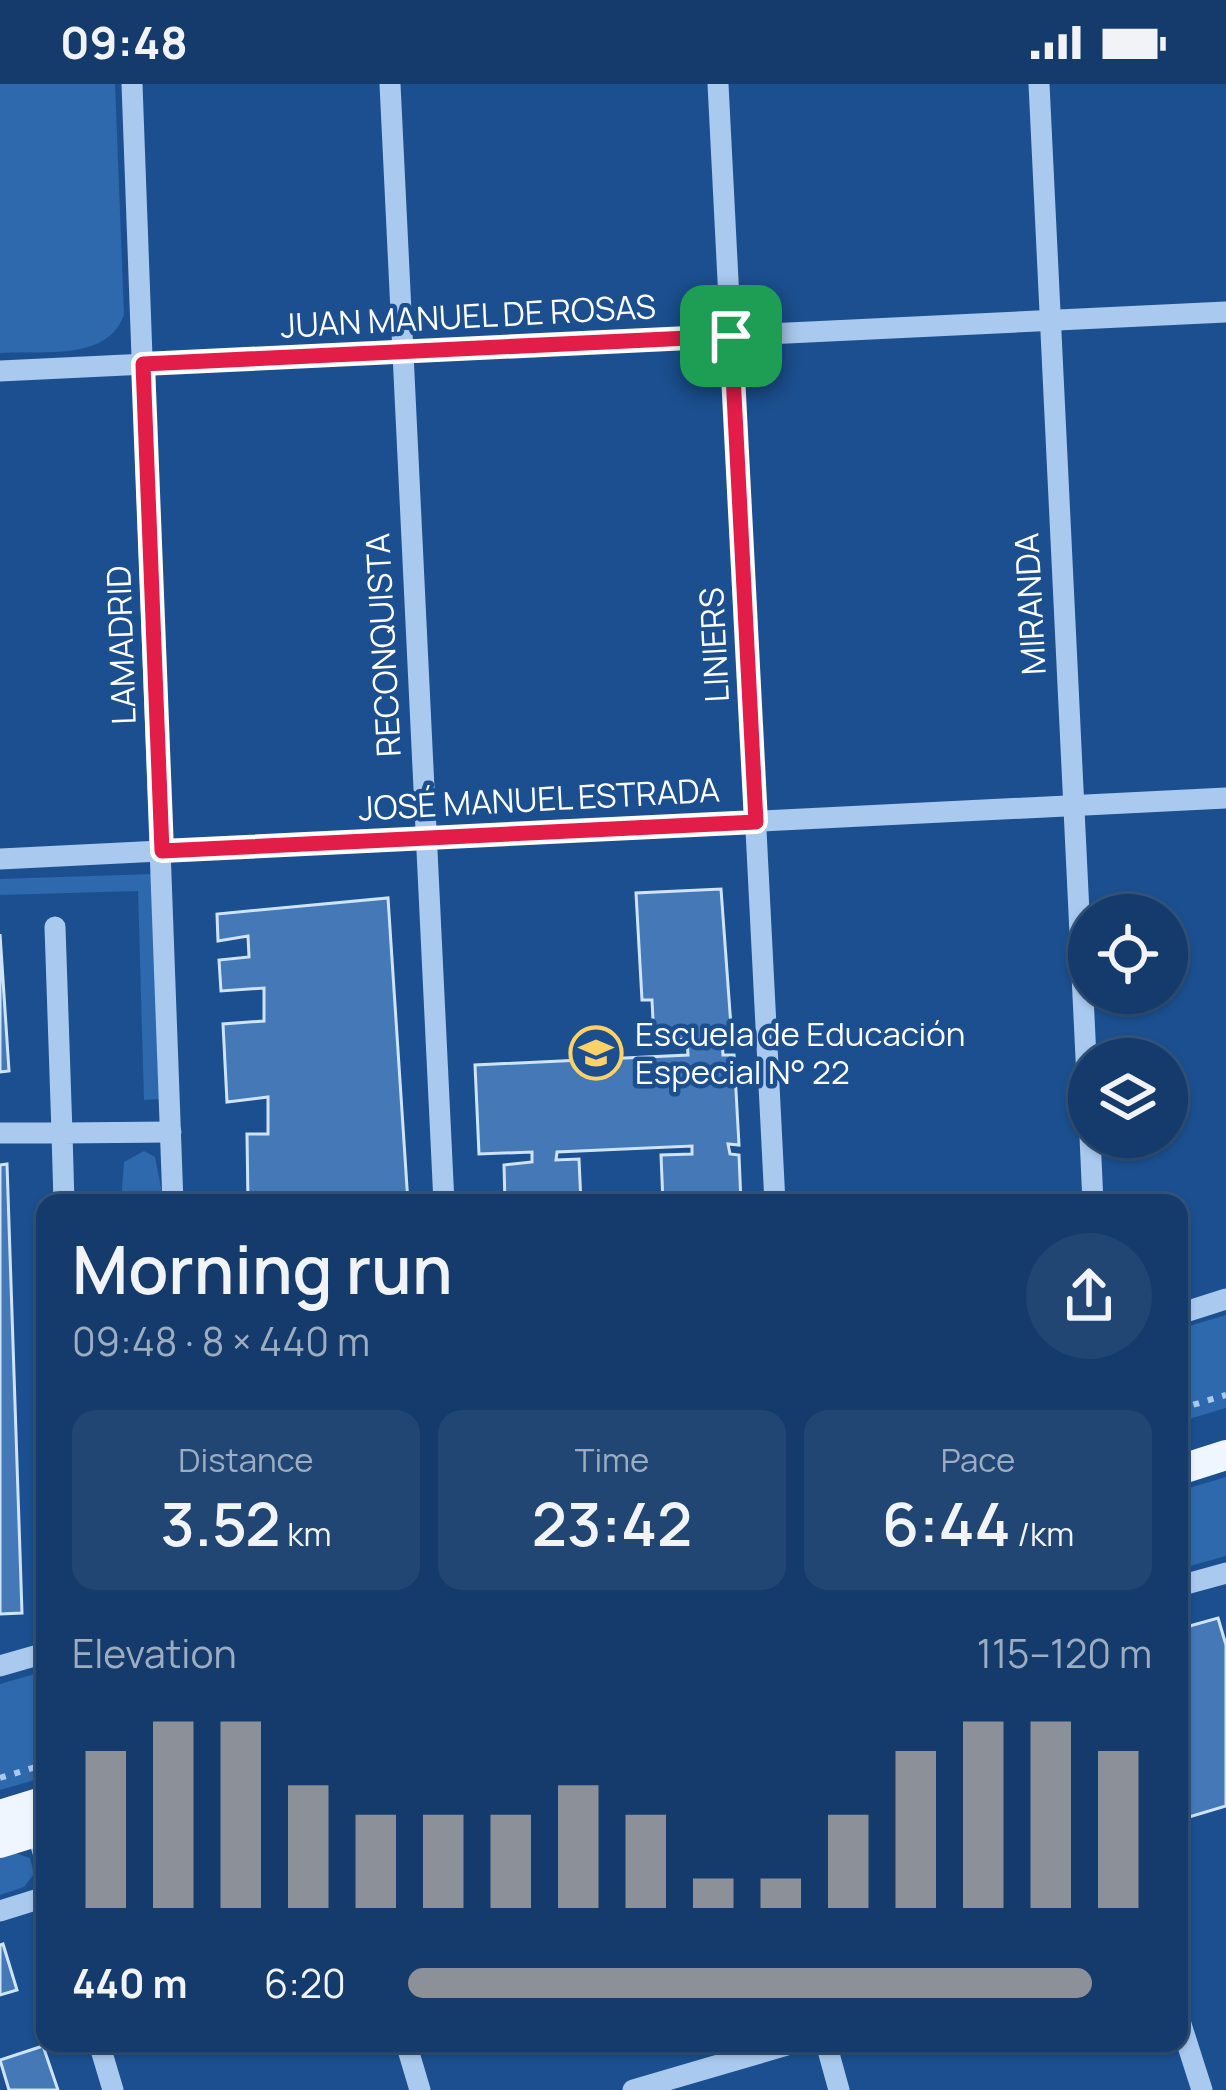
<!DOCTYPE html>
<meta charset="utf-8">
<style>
:root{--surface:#143b6b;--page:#214673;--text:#f1f3f6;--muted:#9dadc1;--line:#33557e;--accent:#8c9099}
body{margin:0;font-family:Manrope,sans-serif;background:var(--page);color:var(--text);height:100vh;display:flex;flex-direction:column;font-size:45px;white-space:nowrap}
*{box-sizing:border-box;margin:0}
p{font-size:39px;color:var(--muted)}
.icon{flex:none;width:66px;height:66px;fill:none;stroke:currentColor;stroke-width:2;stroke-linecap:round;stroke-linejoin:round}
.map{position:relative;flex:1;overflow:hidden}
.panel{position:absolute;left:36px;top:1110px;width:1152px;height:858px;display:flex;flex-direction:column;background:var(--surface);border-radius:24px;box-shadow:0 3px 9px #0004,0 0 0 3px var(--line)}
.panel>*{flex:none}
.buttons{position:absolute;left:1068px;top:810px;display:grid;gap:24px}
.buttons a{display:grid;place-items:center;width:120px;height:120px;border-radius:50%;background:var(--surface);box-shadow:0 3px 9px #0004,0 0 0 3px var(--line);font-size:60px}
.pin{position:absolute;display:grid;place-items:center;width:102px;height:102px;color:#fff;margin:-51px;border-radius:24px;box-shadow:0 6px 18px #0006}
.round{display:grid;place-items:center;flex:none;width:126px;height:126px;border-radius:63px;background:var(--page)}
.summary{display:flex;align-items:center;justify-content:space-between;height:204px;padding:0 36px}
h1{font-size:66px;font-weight:600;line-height:90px}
.metrics{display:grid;grid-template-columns:repeat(3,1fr);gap:18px;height:204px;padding:12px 36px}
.metrics div{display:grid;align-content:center;border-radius:24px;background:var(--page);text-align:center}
.metrics b{font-size:60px;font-weight:600}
.metrics small{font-size:33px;font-weight:400}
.metrics p{font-size:33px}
.chart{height:336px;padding:24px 36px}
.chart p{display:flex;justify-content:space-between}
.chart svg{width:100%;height:216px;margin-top:12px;stroke:var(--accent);stroke-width:6}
ul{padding:0 36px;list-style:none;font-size:39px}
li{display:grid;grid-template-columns:192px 144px 1fr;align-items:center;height:90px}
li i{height:30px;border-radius:15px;background:var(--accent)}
.status{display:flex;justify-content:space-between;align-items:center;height:84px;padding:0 60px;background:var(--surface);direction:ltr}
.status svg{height:33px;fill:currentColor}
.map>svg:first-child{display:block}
.green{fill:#2e69ad}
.building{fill:#4478b7;stroke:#cfe3fa;stroke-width:3}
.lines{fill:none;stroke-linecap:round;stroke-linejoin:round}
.path{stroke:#a9c9ee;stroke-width:6;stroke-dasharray:6 9;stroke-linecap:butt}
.minor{stroke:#a9c9ee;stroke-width:21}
.major{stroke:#f0f6ff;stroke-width:30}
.route-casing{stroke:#fff;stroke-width:24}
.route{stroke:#e11d48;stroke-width:15}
.labels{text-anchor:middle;stroke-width:9;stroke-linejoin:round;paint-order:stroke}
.street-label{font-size:33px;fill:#fff;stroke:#1b4f8f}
.poi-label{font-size:33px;fill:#fff;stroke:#1b4f8f;text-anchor:start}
</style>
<div class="status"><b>09:48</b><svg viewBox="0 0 49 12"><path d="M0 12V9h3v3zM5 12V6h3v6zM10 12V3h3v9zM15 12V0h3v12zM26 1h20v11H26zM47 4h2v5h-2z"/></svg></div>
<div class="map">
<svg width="1226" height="2006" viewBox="0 0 1226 2006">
<rect width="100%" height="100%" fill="#1b4f8f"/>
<!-- green -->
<g class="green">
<path d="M0,0H115L124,231C107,278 43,266 0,269Z"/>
<path d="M154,790L160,1015L144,1016L138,807L0,811V795Z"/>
<path d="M144,1067L155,1073L164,1119H121L124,1078Z"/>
<path d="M1226,1231V1324L1179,1338V1245Z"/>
<path d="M1226,1393V1472L1179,1485V1407Z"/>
<path d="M45,1587V1693L0,1706V1600Z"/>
<path d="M15,1769L30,1774L34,1790L24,1803L0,1811V1773Z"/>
</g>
<!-- building -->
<g class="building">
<path d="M721,805L732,956H722L723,971H734L739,1061L728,1060L730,1070L739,1071L741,1119H663L661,1071L692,1070V1062L557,1068L556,1076L579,1075L581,1119H505L504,1081L532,1078V1068L479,1070L475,981L688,971L687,955L654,957L652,916H642L636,809Z"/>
<path d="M388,814L408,1119H248L247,1050H268V1013L227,1018L223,940L264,937V904L221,907L219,876L249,873L248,852L218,857L217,830Z"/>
<path d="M0,850L9,987L0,988Z"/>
<path d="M7,1080L22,1529L0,1530V1081Z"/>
<path d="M1218,1534L1226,1561V1722L1179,1736V1545Z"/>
<path d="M3,1860L17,1906L0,1911V1861Z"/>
<path d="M43,1962L58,2006H9L0,1976Z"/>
</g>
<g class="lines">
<!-- path -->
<g class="path">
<path d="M1179,1325L1226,1311"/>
<path d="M0,1694L45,1680"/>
</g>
<!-- minor -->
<g class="minor">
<path d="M132,0L173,1119"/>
<path d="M390,0L444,1119"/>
<path d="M718,0L775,1119"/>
<path d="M1039,0L1089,1036"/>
<path d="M0,287L1226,228"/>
<path d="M0,775L1226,714"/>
<path d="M0,1049H62L55,843"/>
<path d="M1090,1053L1093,1119"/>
<path d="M64,1119L62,1049L171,1048"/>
<path d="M1179,1230L1226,1215"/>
<path d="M1179,1502L1226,1489"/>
<path d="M0,1582L45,1569"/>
<path d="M37,1748L45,1775"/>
<path d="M0,1827L45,1813"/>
<path d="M1179,1934L1202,2006"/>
<path d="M99,1959L113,2006"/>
<path d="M406,1959L420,2006"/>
<path d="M826,1959L839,2006"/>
<path d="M633,2006L794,1959"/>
</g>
<!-- major -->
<g class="major">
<path d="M1179,1386L1226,1371"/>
<path d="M0,1731L45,1717"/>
<path d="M0,1759L45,1745"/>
</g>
</g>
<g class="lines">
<!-- route casing -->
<g class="route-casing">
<path id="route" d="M731,252L756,738L162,767L143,280Z"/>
</g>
<!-- route -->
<use href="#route" class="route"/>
</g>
<!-- icons -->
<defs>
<g id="school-ring" transform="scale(2.7)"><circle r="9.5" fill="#1b4f8f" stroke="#ffd166" stroke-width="1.5"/><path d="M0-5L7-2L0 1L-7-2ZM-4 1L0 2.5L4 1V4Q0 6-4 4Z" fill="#ffd166"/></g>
</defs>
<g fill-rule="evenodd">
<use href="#school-ring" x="596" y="969"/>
</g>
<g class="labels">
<!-- street labels -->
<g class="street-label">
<text transform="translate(468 232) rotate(-3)" y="12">JUAN MANUEL DE ROSAS</text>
<text transform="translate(1030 520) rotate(-93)" y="12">MIRANDA</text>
<text transform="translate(121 561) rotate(-92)" y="12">LAMADRID</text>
<text transform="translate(383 561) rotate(-93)" y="12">RECONQUISTA</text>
<text transform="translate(714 561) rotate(-93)" y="12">LINIERS</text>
<text transform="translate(539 715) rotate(-3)" y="12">JOSÉ MANUEL ESTRADA</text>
</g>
<!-- poi labels -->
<g class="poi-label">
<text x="635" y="962">Escuela de Educación<tspan x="635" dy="38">Especial N° 22</tspan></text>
</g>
</g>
</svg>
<div class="buttons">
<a><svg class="icon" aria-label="locate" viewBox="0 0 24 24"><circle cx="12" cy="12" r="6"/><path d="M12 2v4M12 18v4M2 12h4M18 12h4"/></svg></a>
<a><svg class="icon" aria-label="layers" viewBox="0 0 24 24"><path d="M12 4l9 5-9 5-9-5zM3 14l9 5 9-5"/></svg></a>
</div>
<div class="pin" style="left:731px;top:252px;background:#1e9e55"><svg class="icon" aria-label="arrive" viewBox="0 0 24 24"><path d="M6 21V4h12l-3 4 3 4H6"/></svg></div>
<section class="panel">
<div class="summary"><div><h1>Morning run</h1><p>09:48 · 8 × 440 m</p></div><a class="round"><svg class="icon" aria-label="share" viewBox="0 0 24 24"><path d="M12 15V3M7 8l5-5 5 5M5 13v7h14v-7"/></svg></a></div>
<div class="metrics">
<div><p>Distance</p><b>3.52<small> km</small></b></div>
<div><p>Time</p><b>23:42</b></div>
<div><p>Pace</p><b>6:44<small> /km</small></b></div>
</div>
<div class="chart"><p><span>Elevation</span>115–120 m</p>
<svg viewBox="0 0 160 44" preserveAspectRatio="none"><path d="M5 44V12M15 44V6M25 44V6M35 44V19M45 44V25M55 44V25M65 44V25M75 44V19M85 44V25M95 44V38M105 44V38M115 44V25M125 44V12M135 44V6M145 44V6M155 44V12"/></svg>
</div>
<ul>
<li><b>440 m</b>6:20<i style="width:92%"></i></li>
</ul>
</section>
</div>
